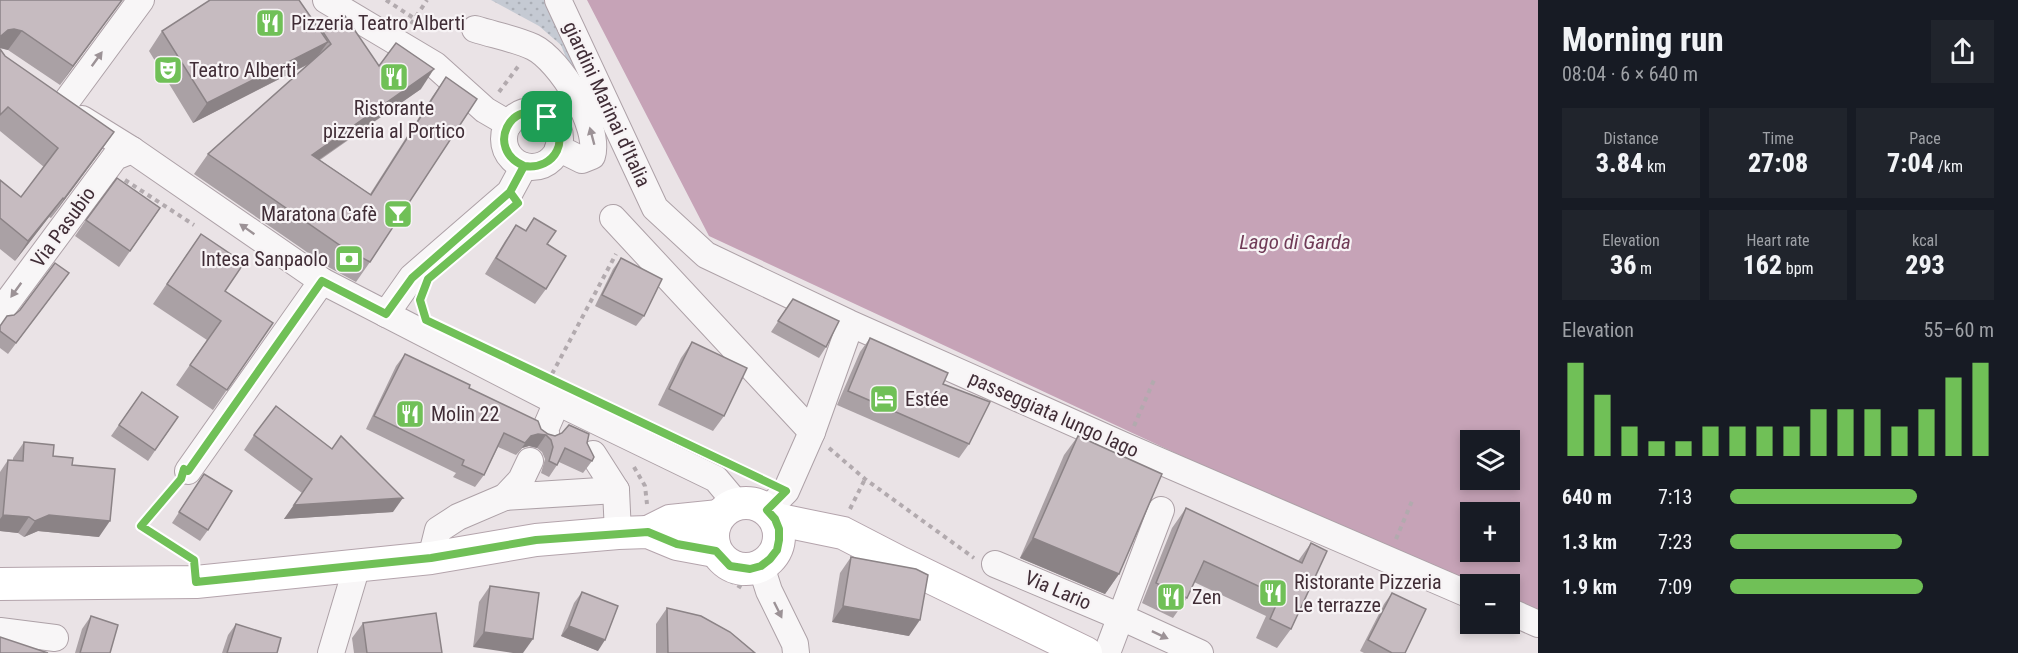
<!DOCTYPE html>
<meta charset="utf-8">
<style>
:root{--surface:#171b24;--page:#20242c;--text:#f1f3f6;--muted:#9ea1a6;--accent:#70c057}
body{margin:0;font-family:"Roboto Condensed",sans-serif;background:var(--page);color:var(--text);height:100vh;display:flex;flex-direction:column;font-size:22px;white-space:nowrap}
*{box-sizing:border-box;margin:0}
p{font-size:20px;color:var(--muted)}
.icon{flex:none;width:33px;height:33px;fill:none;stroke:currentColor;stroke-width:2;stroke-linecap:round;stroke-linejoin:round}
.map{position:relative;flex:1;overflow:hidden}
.drawer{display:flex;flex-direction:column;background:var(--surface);width:480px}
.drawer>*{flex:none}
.controls{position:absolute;left:1460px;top:430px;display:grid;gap:12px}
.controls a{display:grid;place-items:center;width:60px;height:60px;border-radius:0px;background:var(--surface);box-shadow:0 3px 9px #0003;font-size:30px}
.pin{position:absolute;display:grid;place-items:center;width:51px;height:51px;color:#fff;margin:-26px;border-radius:12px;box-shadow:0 3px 9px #0006}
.round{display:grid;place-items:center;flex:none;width:63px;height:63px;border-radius:0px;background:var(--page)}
.overview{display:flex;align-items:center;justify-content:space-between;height:102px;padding:0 24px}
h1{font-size:33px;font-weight:800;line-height:45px}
.stats{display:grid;grid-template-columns:repeat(3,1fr);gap:9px;height:102px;padding:6px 24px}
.stats div{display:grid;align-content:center;border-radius:0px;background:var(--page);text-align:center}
.stats b{font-size:26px;font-weight:800}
.stats small{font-size:16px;font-weight:400}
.stats p{font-size:16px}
.chart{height:168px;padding:12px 24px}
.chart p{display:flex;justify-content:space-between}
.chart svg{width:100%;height:108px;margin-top:6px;stroke:var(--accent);stroke-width:6}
ul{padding:0 24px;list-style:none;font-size:20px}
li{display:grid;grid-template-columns:96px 72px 1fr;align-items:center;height:45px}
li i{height:15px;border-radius:8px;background:var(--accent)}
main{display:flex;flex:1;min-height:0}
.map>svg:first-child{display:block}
.park{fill:url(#park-dots)}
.water{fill:#c6a3b7;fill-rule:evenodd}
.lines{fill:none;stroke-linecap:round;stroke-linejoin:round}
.minor-casing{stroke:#ada1a7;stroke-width:28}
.major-casing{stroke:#b4a4ac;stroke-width:34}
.path{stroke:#b2aaae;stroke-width:4;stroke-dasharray:4.5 4.5;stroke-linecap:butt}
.minor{stroke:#f8f6f7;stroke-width:26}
.major{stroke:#fff;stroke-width:32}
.wall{fill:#aaa1a5}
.shaded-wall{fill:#8b8386}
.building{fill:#c6bbc0;stroke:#8b8386;stroke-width:1.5}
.oneway{fill:#9c9296}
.route-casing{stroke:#fff;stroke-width:12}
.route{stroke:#70c057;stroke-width:8}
.labels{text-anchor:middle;stroke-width:4.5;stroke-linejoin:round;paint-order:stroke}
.poi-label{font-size:20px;fill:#402d36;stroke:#f7f3f5;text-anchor:start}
.street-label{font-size:20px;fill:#402d36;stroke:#f7f3f5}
.water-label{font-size:21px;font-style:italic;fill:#703b57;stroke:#f7f3f5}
</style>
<main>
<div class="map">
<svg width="1538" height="653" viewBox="0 0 1538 653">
<defs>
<pattern id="park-dots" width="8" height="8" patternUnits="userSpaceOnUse" patternTransform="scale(1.5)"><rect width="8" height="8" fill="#c5cad3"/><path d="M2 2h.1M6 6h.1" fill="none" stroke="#aaaeb6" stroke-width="1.8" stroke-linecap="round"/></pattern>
</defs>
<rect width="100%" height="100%" fill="#eae3e6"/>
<!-- park -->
<path class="park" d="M491,0H554L608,115L591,122L561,45L539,26Z"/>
<!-- water -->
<path class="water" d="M587,0H1538V621L1509,608V585H1470V590L709,236ZM1470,441H1509V480H1470ZM1470,513H1509V552H1470Z"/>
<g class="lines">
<!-- minor casing -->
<g class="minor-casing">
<g id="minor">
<path d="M326,0L435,65L485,110L509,124"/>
<path d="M558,0L655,208L706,255L849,323L1125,446L1470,595"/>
<path d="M475,29C494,35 516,39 533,47C560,60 601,127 592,156L582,160L558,148"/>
<path d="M63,106L141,0"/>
<circle cx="532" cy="139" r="28"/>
<path d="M82,119L132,150L322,281L557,402L716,479L737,504"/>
<path d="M613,218L812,432"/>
<path d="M0,312L115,157L132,150"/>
<path d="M386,314L412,277L510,192L524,166"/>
<path d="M546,433L544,432L557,402"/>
<path d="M593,454L616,490L618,533"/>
<path d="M188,471L322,281"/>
<path d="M505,497L616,490"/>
<path d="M767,510L786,491L812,432L848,331"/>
<path d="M431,558L438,530L458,517L505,497L521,480L530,461"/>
<path d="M995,564L1121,617L1200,653"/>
<path d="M761,566L769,591L795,644L796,653"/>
<path d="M1509,611L1538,624"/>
<path d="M0,631L55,638"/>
<path d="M331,653L357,566"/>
<path d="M1107,653L1161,510"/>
</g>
</g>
<!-- major casing -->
<g class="major-casing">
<g id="major">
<circle cx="746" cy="536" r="33"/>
<path d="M775,519L843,533L901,563L1086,653"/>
<path d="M648,532L670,521L719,516"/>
<path d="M0,584L196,582L431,558L536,540L618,533L648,532L677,544L715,551"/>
</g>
</g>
<!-- path -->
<g class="path">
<path d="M386,0L415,19"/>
<path d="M411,24L427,0"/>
<path d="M499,92L520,64"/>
<path d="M125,180L194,225"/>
<path d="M552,374L616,254"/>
<path d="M1134,426L1154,380"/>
<path d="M829,448L865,479L974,558"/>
<path d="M634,467L645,486L647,504"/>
<path d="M740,469L765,481"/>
<path d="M173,489L141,526L187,555"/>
<path d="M850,509L865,479"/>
<path d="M1396,539L1412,501"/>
<path d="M722,576L744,589"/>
</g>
<!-- minor -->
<use href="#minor" class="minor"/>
<!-- major -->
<use href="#major" class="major"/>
</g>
<!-- wall -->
<g class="wall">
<path d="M0,0H122L60,85L8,50L0,48Z"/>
<path d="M162,31L322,33L323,32L379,66L421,89L320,160L370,194L432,97L446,77L370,262L356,282L330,268L194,174L208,154L309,64L193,123L149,51Z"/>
<path d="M0,49L5,56L100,152L51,218L49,217L15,261L0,249V180L21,197L44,167L0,131Z"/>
<path d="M160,208L119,267L75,236L86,220Z"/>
<path d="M534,218L547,244L546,289L535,304L485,274L505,241L516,225L525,231Z"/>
<path d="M187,254L225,291L273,323L213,410L176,385L207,340L153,304Z"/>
<path d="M621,258L644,316L636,326L595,306L613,269Z"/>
<path d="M69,273L8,354L0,348V326Z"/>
<path d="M793,299L826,347L819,358L771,332Z"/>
<path d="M870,338L969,444L959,458L837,405L860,352Z"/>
<path d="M692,342L724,416L713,431L658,405L681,358Z"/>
<path d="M405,354L469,388L541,429L548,434L587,443L592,461L583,473L559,462L549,477L541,473L545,459L542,452L537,448L529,446L522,448L516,455L498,447L484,475L475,487L453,477L456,473L366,429L396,366Z"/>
<path d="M142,392L178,417L148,461L111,436Z"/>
<path d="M254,435L332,449L393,512L284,519L302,493L244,450Z"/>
<path d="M1078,436L1119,574L1105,594L1020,558L1064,455Z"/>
<path d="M24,442L72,465L99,537L38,531L24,537L18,533L0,531V472L8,460H13V458Z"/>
<path d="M204,474L208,530L200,541L172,523Z"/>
<path d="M1186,508L1298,561L1311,543L1291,629L1277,648L1256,638L1266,616L1194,582L1187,598L1173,618L1142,603L1172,528Z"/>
<path d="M851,557L909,636L832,622L840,573Z"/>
<path d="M490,586L539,593L473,647L479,602Z"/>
<path d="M582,592L598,651L561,636L574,603Z"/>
<path d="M1392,593L1405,653H1364L1360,651L1384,604Z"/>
<path d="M667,608L755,653H656V624Z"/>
<path d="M91,616L110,653H75L82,629Z"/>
<path d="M363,623L442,653H354L352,638Z"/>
<path d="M236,624L277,653H222L228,635Z"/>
</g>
<!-- shaded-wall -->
<g class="shaded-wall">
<path d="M122,0L60,85L73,66Z"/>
<path d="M14,29L22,31L8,50L0,48V37L8,30Z"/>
<path d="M328,42L314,61L193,123L207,103Z"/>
<path d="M434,69L421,89L298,174L312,155Z"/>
<path d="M114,132L100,152L51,218L64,199Z"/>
<path d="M63,198L49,217L15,261L28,241Z"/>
<path d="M538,434L546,435L537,448L529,446L522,448L516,455L531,436Z"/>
<path d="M403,498L393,512L284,519L294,505Z"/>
<path d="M3,515L29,517L18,533L0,531V519Z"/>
<path d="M49,515L110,521L99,537L38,531L24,537L35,521Z"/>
<path d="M1033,538L1119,574L1105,594L1020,558Z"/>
<path d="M843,606L920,620L909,636L832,622Z"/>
<path d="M569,626L605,640L598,651L561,636Z"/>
<path d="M484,632L533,639L523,653H513L473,647Z"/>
</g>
<!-- building -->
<g class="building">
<path d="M0,0H122L73,66L22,31L14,29L8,30L1,36L0,39Z"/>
<path d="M210,0H299L328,42L207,103L162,31Z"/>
<path d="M345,16L379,66L396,43L434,69L312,155L371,195L446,77L477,99L370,262L344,248L208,154L331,44L323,32Z"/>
<path d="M0,49L5,56L114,132L64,199L63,198L28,241L0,218V180L21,197L58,148L8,107L0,115Z"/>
<path d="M117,178L160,208L130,251L86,220Z"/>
<path d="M534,218L556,231L547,244L566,256L546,289L496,258L516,225L526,231Z"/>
<path d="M201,234L244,263L225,291L273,323L227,390L190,365L221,321L167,284Z"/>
<path d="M621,258L662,279L644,316L602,295Z"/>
<path d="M55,263L69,273L16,343L0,331V326L7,316L14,315L20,310Z"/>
<path d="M793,299L839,321L826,347L778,321Z"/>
<path d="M870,338L948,373L943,384L990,402L969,444L848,391Z"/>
<path d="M692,342L747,368L724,416L669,389Z"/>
<path d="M405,354L470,385L469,388L538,421L541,429L548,434L555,436L562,433L569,425L589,434L587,443L594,457L592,461L565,448L557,465L549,461L553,447L551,440L546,435L538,434L531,436L525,443L504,433L484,475L462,465L464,460L374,416Z"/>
<path d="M142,392L178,417L155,450L119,425Z"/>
<path d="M276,406L332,449L341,436L403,498L294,505L312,479L254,435Z"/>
<path d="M1078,436L1162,474L1119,574L1033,538Z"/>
<path d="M24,442L54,445L53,456L73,458L72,465L115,469L110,521L49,515L35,521L29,517L3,515L8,460L23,461Z"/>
<path d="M204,474L232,491L208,530L179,512Z"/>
<path d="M1186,508L1302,563L1311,543L1327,551L1291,629L1270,619L1280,596L1204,561L1187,598L1156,583Z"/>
<path d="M851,557L916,569L928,575L920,620L843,606Z"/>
<path d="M490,586L539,593L533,639L484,632Z"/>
<path d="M582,592L618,606L605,640L569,626Z"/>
<path d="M1392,593L1426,609L1405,653H1392L1368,640Z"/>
<path d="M667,608L701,616L730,632L755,653H668Z"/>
<path d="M436,613L442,653H367L363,623Z"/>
<path d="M91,616L118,625L110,653H80Z"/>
<path d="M236,624L281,638L277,653H227Z"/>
<path d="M0,637L48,653H0Z"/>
</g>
<!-- one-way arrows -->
<defs><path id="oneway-solid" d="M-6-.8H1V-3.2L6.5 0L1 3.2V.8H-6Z" transform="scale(1.5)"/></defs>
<g class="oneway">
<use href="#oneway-solid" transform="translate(97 59) rotate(-54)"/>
<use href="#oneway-solid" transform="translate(592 136) rotate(-105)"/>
<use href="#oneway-solid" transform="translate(247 229) rotate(-145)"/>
<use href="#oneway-solid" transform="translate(16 290) rotate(126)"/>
<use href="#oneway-solid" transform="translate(778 610) rotate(64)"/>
<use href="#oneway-solid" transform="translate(1160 635) rotate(25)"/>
</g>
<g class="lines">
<!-- route casing -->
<g class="route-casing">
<path id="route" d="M547,117C573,137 555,171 524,166L510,192L412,278L386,314L322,281L188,471L184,469L181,479L141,526L194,560L196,582L431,558L536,540L648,532L677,544L716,551L730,566L750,569L761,566L770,559L777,550L779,540V529L775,519L767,510L786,491L426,320L420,300L428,279L518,203L510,192L524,166C484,149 511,96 547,117"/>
</g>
<!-- route -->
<use href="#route" class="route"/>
</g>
<!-- icons -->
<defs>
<g id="restaurant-square" transform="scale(1.5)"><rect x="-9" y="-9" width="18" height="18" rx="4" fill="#70c057" stroke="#f7f3f5"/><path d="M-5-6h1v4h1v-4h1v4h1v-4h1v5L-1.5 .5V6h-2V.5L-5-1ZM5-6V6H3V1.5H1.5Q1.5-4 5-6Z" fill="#fff"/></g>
<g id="theatre-square" transform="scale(1.5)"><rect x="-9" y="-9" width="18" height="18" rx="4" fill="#70c057" stroke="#f7f3f5"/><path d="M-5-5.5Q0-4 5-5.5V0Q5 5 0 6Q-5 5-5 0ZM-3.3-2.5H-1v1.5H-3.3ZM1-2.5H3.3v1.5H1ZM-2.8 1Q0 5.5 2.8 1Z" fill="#fff"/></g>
<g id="bar-square" transform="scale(1.5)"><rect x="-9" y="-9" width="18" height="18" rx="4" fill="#70c057" stroke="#f7f3f5"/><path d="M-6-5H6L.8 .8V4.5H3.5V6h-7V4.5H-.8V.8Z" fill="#fff"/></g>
<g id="bank-square" transform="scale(1.5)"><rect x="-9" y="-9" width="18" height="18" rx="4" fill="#70c057" stroke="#f7f3f5"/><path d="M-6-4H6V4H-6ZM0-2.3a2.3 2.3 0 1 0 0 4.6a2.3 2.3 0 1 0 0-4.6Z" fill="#fff"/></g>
<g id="hotel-square" transform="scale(1.5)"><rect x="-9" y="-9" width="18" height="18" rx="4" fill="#70c057" stroke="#f7f3f5"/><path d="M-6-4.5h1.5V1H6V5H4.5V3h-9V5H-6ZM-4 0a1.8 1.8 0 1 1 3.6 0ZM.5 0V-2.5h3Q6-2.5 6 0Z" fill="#fff"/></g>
</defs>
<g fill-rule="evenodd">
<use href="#restaurant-square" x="270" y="23"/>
<use href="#theatre-square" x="168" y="70"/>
<use href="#restaurant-square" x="394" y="77"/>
<use href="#bar-square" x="398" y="214"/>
<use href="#bank-square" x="349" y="259"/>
<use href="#hotel-square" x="884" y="399"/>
<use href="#restaurant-square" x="410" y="414"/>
<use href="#restaurant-square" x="1273" y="593"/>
<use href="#restaurant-square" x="1171" y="597"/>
</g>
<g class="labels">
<!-- poi labels -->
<g class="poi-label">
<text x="291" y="30">Pizzeria Teatro Alberti</text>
<text x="189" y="77">Teatro Alberti</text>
<text x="394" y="115" text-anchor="middle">Ristorante<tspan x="394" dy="23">pizzeria al Portico</tspan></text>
<text x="377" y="221" text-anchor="end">Maratona Cafè</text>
<text x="328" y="266" text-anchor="end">Intesa Sanpaolo</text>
<text x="905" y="406">Estée</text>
<text x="431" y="421">Molin 22</text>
<text x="1294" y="589">Ristorante Pizzeria<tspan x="1294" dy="23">Le terrazze</tspan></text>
<text x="1192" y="604">Zen</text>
</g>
<!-- street labels -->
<g class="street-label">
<text transform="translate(607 104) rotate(65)" y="7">giardini Marinai d'Italia</text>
<text transform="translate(63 227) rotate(-54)" y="7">Via Pasubio</text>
<text transform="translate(1054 414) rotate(24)" y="7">passeggiata lungo lago</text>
<text transform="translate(1058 590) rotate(23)" y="7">Via Lario</text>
</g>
<!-- water labels -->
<g class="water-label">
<text x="1295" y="249">Lago di Garda</text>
</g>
</g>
</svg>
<div class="controls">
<a><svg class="icon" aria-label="layers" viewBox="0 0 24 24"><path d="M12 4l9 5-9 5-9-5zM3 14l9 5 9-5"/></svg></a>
<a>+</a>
<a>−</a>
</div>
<div class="pin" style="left:547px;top:117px;background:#1e9e55"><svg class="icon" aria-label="arrive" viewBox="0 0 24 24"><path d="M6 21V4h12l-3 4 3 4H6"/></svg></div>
</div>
<section class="drawer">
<div class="overview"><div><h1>Morning run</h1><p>08:04 · 6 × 640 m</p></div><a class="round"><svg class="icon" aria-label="share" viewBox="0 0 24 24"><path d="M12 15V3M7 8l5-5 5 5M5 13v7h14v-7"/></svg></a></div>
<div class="stats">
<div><p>Distance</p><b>3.84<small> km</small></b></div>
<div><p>Time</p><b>27:08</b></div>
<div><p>Pace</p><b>7:04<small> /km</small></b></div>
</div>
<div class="stats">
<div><p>Elevation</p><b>36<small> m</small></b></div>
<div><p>Heart rate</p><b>162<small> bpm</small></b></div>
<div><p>kcal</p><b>293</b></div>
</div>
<div class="chart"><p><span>Elevation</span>55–60 m</p>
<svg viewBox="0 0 160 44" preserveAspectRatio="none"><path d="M5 44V6M15 44V19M25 44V32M35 44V38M45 44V38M55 44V32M65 44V32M75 44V32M85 44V32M95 44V25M105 44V25M115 44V25M125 44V32M135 44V25M145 44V12M155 44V6"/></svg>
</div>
<ul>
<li><b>640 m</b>7:13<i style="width:71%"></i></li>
<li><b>1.3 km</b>7:23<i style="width:65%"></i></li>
<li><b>1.9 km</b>7:09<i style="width:73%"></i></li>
</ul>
</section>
</main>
